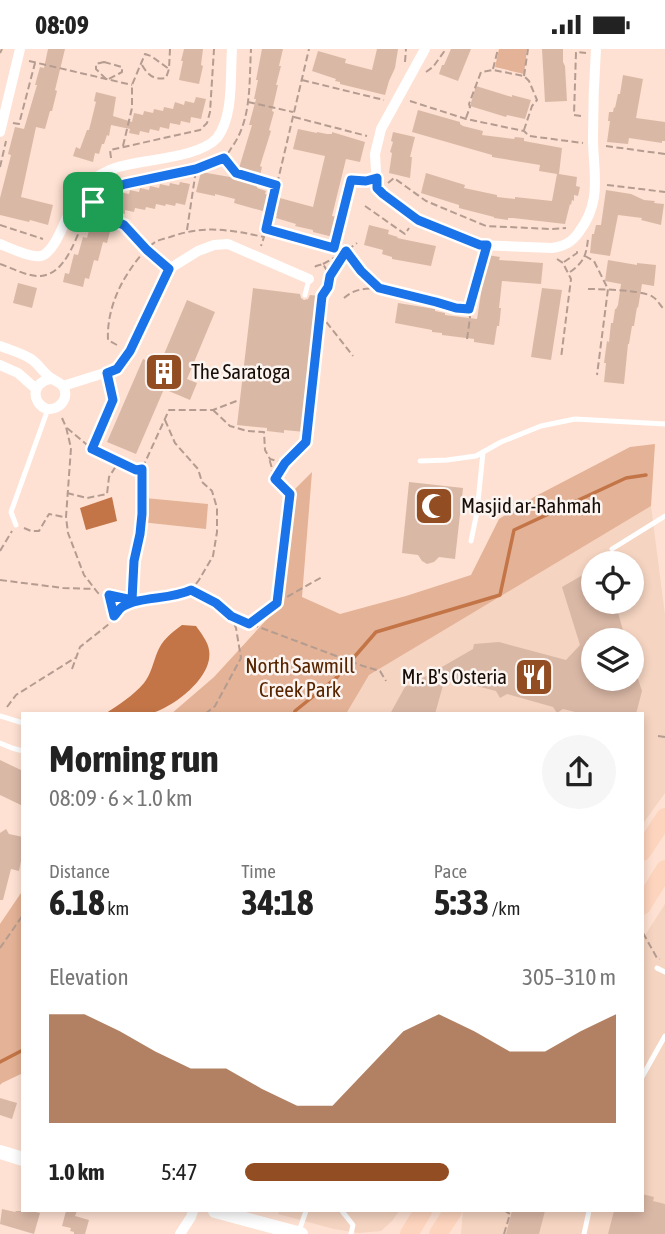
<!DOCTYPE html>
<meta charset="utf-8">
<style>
:root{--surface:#fff;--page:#f6f6f6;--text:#222;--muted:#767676;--accent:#924d22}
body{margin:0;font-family:"Asap Condensed",sans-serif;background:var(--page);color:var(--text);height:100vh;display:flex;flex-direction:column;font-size:26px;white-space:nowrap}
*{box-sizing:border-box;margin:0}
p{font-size:23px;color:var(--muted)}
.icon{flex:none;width:38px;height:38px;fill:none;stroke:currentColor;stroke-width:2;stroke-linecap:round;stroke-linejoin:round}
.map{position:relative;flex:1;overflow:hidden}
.side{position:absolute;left:21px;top:663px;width:623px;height:500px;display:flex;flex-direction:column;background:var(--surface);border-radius:0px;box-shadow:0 4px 10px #0003}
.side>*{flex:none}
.controls{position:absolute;left:581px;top:502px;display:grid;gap:14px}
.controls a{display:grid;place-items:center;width:63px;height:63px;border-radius:50%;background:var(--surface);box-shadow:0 4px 10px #0003;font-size:35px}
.pin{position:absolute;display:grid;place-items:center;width:60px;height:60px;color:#fff;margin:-30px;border-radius:14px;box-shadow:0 4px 10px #0006}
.round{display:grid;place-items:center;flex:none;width:74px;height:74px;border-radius:37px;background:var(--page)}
.head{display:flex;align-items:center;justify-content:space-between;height:119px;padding:0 28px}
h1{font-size:38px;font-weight:700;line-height:52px}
.metrics{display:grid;grid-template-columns:repeat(3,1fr);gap:10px;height:119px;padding:7px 28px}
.metrics div{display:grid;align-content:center}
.metrics b{font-size:35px;font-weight:700}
.metrics small{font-size:19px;font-weight:400}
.metrics p{font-size:19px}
.chart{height:196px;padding:14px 28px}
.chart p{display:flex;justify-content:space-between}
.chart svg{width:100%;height:126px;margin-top:7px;fill:var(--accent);opacity:.7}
ul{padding:0 28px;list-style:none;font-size:23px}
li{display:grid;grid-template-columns:112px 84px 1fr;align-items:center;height:52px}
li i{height:18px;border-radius:9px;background:var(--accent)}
.status{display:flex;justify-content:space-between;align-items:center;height:49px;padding:0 35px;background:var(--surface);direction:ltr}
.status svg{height:19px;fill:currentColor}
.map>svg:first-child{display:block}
.built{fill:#f5d4c1;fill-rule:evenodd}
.green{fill:#e4b296}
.water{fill:#c37547}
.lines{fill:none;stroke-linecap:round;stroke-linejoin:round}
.stream{stroke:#c37547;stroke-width:3.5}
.building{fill:#dab8a6}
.path{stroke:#b49c90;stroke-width:2;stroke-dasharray:7 3.5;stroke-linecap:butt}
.service{stroke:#fff;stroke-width:5}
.minor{stroke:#fff;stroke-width:10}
.tertiary{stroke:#fff;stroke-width:14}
.primary{stroke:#fdd4bd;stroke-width:18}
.route-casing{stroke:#fff;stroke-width:14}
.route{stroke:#1a73e8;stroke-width:9}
.labels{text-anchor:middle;stroke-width:5;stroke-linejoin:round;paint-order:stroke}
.poi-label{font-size:21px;fill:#170c06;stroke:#fbf4f0;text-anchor:start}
.park-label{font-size:21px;fill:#572400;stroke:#fbf4f0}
</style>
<div class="status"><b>08:09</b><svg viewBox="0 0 49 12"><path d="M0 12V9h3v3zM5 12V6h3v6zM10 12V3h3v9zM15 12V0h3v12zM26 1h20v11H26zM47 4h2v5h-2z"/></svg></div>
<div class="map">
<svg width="665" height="1185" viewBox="0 0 665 1185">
<rect width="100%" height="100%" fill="#fee1d2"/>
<!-- built -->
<g class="built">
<path d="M651,457L665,566V744L642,776V665H346L369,626L589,486ZM593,514H632V553H593ZM593,592H632V630H593Z"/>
<path d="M665,855V1185H461L463,1162H642V891Z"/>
<path d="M279,1162H399L392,1172L381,1182L359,1184L334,1180L278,1165Z"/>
</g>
<!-- green -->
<g class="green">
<path d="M499,0H527L524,25L495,18Z"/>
<path d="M655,395L651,457L369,626L346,665H171L214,628L269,568L290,445L312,423L302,548L340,565L406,547L471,526L499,470L534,448L630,398Z"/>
<path d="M145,449L208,455L206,480L141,473Z"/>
<path d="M23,841V1024L2,1034L0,1036V875Z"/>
</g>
<!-- water -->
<g class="water">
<path d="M112,448L117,472L86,481L80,459Z"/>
<path d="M182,576L196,577C201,584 208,593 209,601C214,628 173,659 149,665C136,668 119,665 105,665C118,656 133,647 144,634C151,625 153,614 157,604C162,591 171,584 182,576Z"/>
</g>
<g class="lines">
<!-- stream -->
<g class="stream">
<path d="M294,665L295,662L336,629L376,583L500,546L514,481L626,429L646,426"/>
<path d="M0,1013L23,1001"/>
</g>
</g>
<!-- building -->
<g class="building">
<path d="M48,0H65L55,41L57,42L52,62H50L45,80L36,78L21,148L53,156L48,176L30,171L29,173L0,166V149L11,106L8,105L15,78L24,80L37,36H35L40,18L44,19Z"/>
<path d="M184,0H203L201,16L203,17L199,35L179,31L183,12H181Z"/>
<path d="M262,0H283L279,17H281L276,36H278L272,62L274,63L269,81L271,82L260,117L262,118L257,139L266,142L265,145L313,158L325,107L293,100L298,80L317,84V83L327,85H332V83L365,93L360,113L346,110L332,167L338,168L333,188L313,183V181L295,177L296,175L276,169L277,166L234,154L235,150L215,145V147L196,143L201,123L236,129L252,76H249L256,50H254L258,31H256Z"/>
<path d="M377,0H398L395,19L389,32L385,46L340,35V33L335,32L336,30L312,22L318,2L346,10L345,14L372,21Z"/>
<path d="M451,0H471L458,32L439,25L442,16H444Z"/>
<path d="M542,0H563V13L565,17L567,52L545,53Z"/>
<path d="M623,26L643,30L636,69L665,73V92H662V94L629,89L628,95L607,93L610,72H608L609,63H613L614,58L615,59L618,45H620Z"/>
<path d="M476,37L512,48V46L531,51L525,70L507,66L506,68L470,57Z"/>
<path d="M96,43L116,48L113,67L132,73L134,64L143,66L144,62L153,64L154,60L163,62L164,58L173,60L175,53L184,56L185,52L194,54L196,48L206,50L201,70L191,68L190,74L181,72L180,76L170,74L169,80L160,78L159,82L150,80L149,84L140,82L139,86L129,84L130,80L111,76L109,87L107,86L104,95H102L99,105L95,104L93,113L73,107L76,98L80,100L87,81H89L96,53L94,52Z"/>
<path d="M418,61L460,73V75L463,77L483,82L482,86L514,90L515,88L524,89V92L562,99L559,125L577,128L576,137L580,138L578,147L574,146V152L572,151L571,156L570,155L565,175L513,169H508V171L494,169V168L459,159V156L421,144L426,124L465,136L464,139L497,146V148L515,150V148L552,152L557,125L539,122L540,116L492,108V106L412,83Z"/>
<path d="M393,83L415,88L410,108H412L410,129L389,124L392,104L390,103L393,93L391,92Z"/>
<path d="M180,133L190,135L185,156L176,154L175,157L166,155L165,157L156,155L155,160L146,158L145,161L135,159L134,163L125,161V165L114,163L118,143L129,145L130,141L139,143L140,139L149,141L150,137L159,139L160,135L169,137L170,134L179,136Z"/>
<path d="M606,141L631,145L644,151L655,152L654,154L664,155L661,176L641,171L642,169L618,166L610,207L590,204L592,185H594L596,176H601Z"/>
<path d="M92,170L112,175L107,194L103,193L98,212L94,211L89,230L85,229L83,238L63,233L65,224L69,225L74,205L78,206L83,188L87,189Z"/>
<path d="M369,176L389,181L388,185L398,188L397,189L436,197L431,217L392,210V208L382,205L383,201L364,196Z"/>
<path d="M487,206L500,208L499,211L543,214L541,235L502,232L499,259H501L500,269L499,277H497L494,296L474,293V290L442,286V284L432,283V281L395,274L398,254L435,260V262L445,264V266L477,270Z"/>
<path d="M608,211L637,216V214L656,216L654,237L642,235L638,259L637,258L634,277H632L629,295H628L624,335L604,333L606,314H604L607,292L609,293L611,274H613L615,260H616L618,256L621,235L605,232Z"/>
<path d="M18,234L37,239L32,259L13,254Z"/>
<path d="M253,239L300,245L301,249L304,251L308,250L310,246L320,247L305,383L284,381V384L267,382V379L237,376Z"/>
<path d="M542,239L562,241L551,311L531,308Z"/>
<path d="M187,251L215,263L187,330L197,334L190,351L164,340L136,405L107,393L143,310L159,317Z"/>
<path d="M409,433L463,439L455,510L439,508L434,513L427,515L422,512L418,506L402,504Z"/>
<path d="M593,520V553H615L626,592H593V630H638L642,642L636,665H583L563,660L557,664L553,658L507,645L500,649L496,642L445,629L435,665H390L406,636L409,637L473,600L474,595L499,593L566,611L580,596L562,538Z"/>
<path d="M0,711L23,722V757L0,746Z"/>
<path d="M6,780L9,785L23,788V812H21L19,822L11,820L3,851H0V784Z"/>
<path d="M0,1049L17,1054L12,1070L0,1066Z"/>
<path d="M642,1145L654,1148L653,1152L665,1155V1185H608L614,1162H642Z"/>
<path d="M2,1160L15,1163L16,1162H31L40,1164L34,1185L0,1175Z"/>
<path d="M66,1162H77L75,1167L89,1171L85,1185H74V1183L70,1182L71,1179L62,1177Z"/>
<path d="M512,1162H545L539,1185H506Z"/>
</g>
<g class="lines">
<!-- path -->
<g class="path">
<path d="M0,4L2,0"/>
<path d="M29,12L132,36"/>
<path d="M104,13L122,18V23L107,31L96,20V15Z"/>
<path d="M405,13L406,0"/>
<path d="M142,16C148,26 153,31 166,29L169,20L170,0"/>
<path d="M493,20L498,0"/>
<path d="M426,23L433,18L446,0"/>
<path d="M524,27L528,0"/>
<path d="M302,31L384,51"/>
<path d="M410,52L466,70L524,82L529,87L583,94"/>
<path d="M248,53L293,63"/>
<path d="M581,67L574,66L576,3L586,4"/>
<path d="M294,68L367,87"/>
<path d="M466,69L470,58L469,55L481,23L493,21L524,27L529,32L537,51L532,57L524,81"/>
<path d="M13,74L19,75L35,14"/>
<path d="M123,97L132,59V36L145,5L151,7L169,20"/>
<path d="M606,97L665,105"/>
<path d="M111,109L110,101L200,81L207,74L210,63L214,0"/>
<path d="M224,109L236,123L275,136"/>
<path d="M0,118L6,92"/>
<path d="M388,134L394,129L426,152L486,177L551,180L566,179"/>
<path d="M607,136L665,143"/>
<path d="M89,150L107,169L124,176L147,201L160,212"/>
<path d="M365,157L405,185L409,179"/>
<path d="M0,176L43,190"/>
<path d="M267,180L346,202L357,194"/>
<path d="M187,181L196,121"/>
<path d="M265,186L309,0"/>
<path d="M335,198L351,131L364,132"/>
<path d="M347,203L361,222L378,239"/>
<path d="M585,207L594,212L608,240L597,326"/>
<path d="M557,210L563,214L571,230L561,309"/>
<path d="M564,213L577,204V202"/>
<path d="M0,215C12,219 28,228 41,227C76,223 78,162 103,143C115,135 135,133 149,130C172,125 201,123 222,110C226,108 229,103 232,98C252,70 249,33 251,0"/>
<path d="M323,215L345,203"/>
<path d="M315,218L316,217L323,215L330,227L329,238L322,247L320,265L353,307"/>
<path d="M570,223C584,213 586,207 588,190"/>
<path d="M330,227L345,203"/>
<path d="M588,240C601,240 644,241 653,248C658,251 660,257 665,261"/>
<path d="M344,249C371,223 436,258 469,260"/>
<path d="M467,290L470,269L469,260L483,208"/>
<path d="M117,296L108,291C107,271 113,251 122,234C130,220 143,200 157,192C162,190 168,189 173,187C206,176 231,181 264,188L261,197"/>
<path d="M109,334L112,351L92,400L137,421L142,420L169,361H213L239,351"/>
<path d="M213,361L230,377L247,382L264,383L265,401L270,410L285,414L306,393L320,265"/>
<path d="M62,369L66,378L71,399L66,468L68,484L84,526L98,544L140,552L182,546L191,542L216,554L231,567L236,579L241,609L215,657L205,665"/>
<path d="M165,371L175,394L198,420L202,433L212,442L217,459V483L213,507L199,531L191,541"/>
<path d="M67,379L92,400"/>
<path d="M276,428L284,415"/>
<path d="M67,444L87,449L107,445L109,428L118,414"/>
<path d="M24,479L31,482H39L49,465L64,468"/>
<path d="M0,502L12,482"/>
<path d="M0,531L63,539L95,540"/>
<path d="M110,547L114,565"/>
<path d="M132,551L134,512L140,485L142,465V421"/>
<path d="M278,553L322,528"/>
<path d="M232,568L363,617L380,622L386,632"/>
<path d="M249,575L277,554L290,445L275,430L269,409"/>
<path d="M72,620L80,598L109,575L120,559L139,553"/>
<path d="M7,658L16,646L75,609"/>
<path d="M658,687L665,688"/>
<path d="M643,884L657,909L660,910"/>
<path d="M0,899L23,866"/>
<path d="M504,1185L510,1165L505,1162"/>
</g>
<!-- service -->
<g class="service">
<path d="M305,246L309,230"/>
<path d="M420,412L447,411L476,407L501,393L541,377L575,370L665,375"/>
<path d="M16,476L11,463L48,360"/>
<path d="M471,492L477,463L483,403"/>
<path d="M612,500L665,467"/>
<path d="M0,667L23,674"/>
<path d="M0,694L12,699L23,702"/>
<path d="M657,919L665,923"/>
<path d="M642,1028L665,987"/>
<path d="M342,1162L353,1176L351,1185"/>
<path d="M299,1182L306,1162"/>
<path d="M584,1185L589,1162"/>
</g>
<!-- minor -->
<g class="minor">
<path d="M425,0L381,80L375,105L377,139L383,145L418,171L480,196L552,199C565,197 572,193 579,183C603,151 593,124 593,88C593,59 594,29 596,0"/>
<path d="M0,83L20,0"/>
<path d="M0,195C10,199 31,209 41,207C57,203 69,158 79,144C87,133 102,124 115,119C141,110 198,110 217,89C234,67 230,27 232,0"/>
<path d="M0,297C10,301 22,304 31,310C39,315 43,324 51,329C56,333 61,333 64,339C71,355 48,369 38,353C31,341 40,331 52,330"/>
<path d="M0,316L18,324L36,340"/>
<path d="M63,337L117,320L138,287L169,220L198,202L214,196L228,195L309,230"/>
<path d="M180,1185L191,1168L193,1162"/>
</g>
<!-- tertiary -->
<g class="tertiary">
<path d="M0,1103L23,1110"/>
<path d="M215,1162L301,1185"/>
</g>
<!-- primary -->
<g class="primary">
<path d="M642,803L665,768"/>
<path d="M642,857L665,820"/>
<path d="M409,1185L423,1162"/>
<path d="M438,1185L453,1162"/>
</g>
</g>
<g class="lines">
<!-- route casing -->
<g class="route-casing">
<path id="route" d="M224,109L236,124L276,136L266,180L334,199L351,131L366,132L377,129V139L383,145L418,171L480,196H487L469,260L456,259L436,253L379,239L361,222L346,202L330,227L328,238L322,247L306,393L285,414L275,430L290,445L277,554L249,575L231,567L216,554L191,541C170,551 140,547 122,558C119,560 117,564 114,567L109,546L132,551L134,512L140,485L142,465V420L136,421L92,400L113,351L107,324L117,320L130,302L169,220L147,201L124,176L107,169L93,153L104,142L125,135L196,120Z"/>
</g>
<!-- route -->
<use href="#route" class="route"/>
</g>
<!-- icons -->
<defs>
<g id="building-square" transform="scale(2.0125)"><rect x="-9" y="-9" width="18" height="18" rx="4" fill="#924d22" stroke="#fbf4f0"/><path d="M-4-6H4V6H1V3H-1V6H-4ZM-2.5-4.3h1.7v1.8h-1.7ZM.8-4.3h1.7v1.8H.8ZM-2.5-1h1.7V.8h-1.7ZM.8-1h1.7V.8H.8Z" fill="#fff"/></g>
<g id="mosque-square" transform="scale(2.0125)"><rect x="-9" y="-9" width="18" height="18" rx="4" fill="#924d22" stroke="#fbf4f0"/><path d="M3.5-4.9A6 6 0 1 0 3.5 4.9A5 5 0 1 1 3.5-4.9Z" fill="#fff"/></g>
<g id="restaurant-square" transform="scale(2.0125)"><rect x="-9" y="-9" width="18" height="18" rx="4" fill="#924d22" stroke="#fbf4f0"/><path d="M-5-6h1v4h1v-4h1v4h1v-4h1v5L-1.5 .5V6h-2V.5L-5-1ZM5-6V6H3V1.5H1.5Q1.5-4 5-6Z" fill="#fff"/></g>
</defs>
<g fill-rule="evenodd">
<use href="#building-square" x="164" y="323"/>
<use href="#mosque-square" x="434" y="457"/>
<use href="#restaurant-square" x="534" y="628"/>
</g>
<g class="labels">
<!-- poi labels -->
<g class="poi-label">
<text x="191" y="330">The Saratoga</text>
<text x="461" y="464">Masjid ar-Rahmah</text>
<text x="507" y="635" text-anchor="end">Mr. B's Osteria</text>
</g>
<!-- park labels -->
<g class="park-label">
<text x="300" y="624">North Sawmill<tspan x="300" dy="24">Creek Park</tspan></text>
</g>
</g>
</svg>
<div class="controls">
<a><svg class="icon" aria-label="locate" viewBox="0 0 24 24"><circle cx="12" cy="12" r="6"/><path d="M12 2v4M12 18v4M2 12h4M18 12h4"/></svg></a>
<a><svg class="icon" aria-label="layers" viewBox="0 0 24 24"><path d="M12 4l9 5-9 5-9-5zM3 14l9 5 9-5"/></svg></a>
</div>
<div class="pin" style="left:93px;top:153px;background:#1e9e55"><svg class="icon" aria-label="arrive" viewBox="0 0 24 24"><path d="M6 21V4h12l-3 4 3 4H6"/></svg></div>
<section class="side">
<div class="head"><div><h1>Morning run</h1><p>08:09 · 6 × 1.0 km</p></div><a class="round"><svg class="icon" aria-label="share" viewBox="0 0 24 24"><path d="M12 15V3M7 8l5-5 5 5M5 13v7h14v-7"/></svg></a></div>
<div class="metrics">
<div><p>Distance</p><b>6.18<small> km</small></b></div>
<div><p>Time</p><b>34:18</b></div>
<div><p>Pace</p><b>5:33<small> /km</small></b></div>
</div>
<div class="chart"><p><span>Elevation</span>305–310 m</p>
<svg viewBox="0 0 160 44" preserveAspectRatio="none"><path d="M0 44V6L10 6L20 12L30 19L40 25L50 25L60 32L70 38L80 38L90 25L100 12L110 6L120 12L130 19L140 19L150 12L160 6V44z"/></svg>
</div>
<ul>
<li><b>1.0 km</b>5:47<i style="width:55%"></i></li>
</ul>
</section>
</div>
